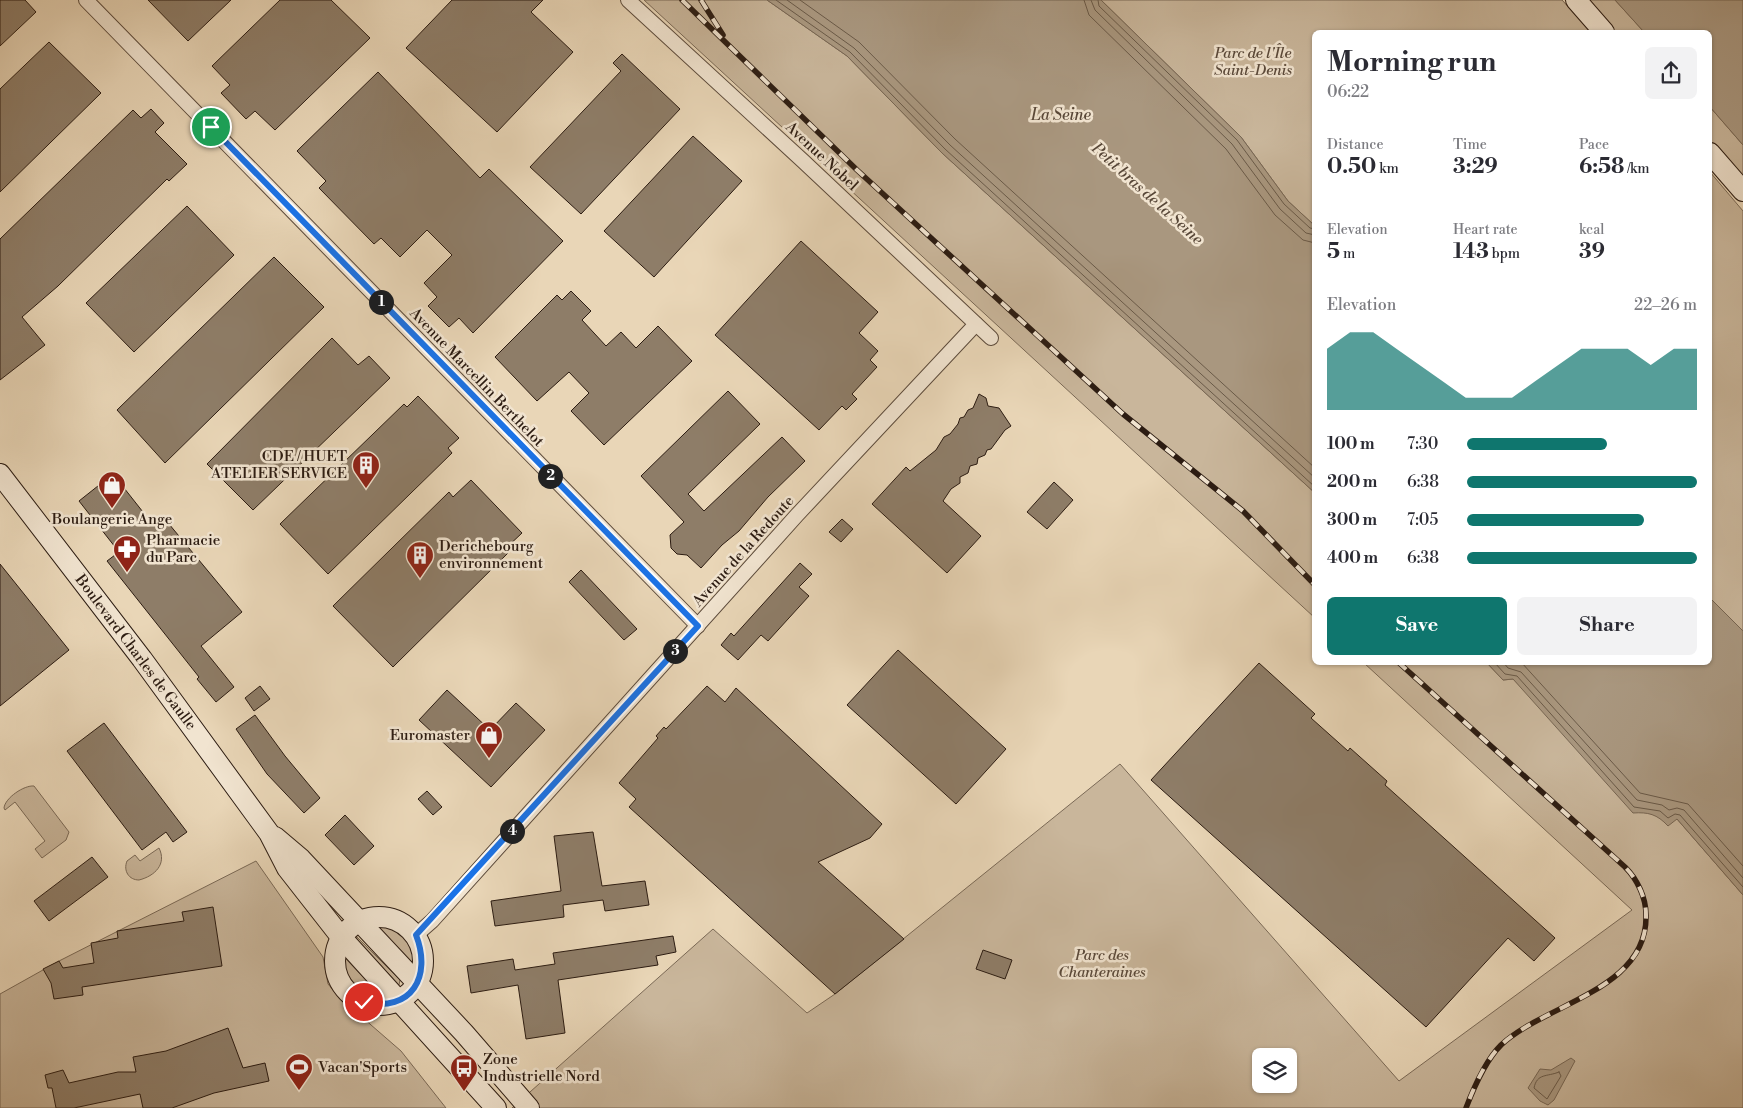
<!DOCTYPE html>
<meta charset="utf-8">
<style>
:root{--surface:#fff;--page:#f2f2f3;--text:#2b2b33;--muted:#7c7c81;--accent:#0f766e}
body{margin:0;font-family:"Libre Bodoni",serif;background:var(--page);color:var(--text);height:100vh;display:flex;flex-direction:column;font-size:19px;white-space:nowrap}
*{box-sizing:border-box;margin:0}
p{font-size:16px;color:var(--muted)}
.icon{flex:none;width:28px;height:28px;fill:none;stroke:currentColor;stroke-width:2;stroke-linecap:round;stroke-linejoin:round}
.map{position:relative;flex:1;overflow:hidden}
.panel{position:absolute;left:1312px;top:30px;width:400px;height:635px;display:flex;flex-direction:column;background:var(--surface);border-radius:8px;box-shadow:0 1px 4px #0004}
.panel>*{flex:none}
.fabs{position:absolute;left:1252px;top:1048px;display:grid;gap:10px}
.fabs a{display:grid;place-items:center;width:45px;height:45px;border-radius:8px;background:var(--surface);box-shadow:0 1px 4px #0004;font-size:25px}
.pin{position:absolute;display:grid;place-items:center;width:42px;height:42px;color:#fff;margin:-21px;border:2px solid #fff;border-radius:50%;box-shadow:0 1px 5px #0007}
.km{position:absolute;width:25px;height:25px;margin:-12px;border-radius:50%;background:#222;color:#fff;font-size:14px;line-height:25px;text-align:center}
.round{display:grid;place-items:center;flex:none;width:52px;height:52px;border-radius:8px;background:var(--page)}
.overview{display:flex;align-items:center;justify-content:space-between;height:85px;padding:0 15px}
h1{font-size:28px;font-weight:700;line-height:38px}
.stats{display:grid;grid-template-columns:repeat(3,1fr);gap:8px;height:85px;padding:5px 15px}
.stats div{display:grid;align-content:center}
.stats b{font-size:21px;font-weight:700}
.stats small{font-size:14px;font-weight:400}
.stats p{font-size:14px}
.chart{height:140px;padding:10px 15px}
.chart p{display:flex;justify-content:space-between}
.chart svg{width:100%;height:90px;margin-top:5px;fill:var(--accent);opacity:.7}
.action{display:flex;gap:10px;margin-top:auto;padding:10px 15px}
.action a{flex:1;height:58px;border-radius:8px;background:var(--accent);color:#fff;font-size:20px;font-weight:700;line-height:58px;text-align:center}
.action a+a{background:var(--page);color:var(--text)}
ul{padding:0 15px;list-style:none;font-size:16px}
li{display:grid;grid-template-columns:80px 60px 1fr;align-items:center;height:38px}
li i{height:12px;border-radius:6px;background:var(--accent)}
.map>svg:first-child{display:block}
.green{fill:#c9b69b;stroke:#7a6956;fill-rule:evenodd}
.water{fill:#a9977f;stroke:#776653}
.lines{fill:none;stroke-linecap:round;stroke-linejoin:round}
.shore{stroke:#6a5a48;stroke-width:1}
.building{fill:#8e7d68;stroke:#2c1c12}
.street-casing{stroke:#5b4a3b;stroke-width:16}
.secondary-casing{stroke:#2c1c12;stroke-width:22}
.street{stroke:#f1e4d0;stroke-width:14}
.secondary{stroke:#f1e4d0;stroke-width:20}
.rail-casing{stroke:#2c1c12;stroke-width:5.5}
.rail{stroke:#f1e4d0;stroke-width:4;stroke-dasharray:11;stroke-linecap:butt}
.route-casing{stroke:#fff;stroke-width:10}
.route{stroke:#1a73e8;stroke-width:6}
.labels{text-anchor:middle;stroke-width:5;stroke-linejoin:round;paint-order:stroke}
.park-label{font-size:15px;font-style:italic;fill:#5b4a3b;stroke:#f1e4d0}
.street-label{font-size:15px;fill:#2c1c12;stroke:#f1e4d0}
.poi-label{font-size:15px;fill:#2c1c12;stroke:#f1e4d0;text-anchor:start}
.water-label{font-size:16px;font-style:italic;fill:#584738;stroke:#f1e4d0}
</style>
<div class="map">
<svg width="1743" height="1108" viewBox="0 0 1743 1108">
<rect width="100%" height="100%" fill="#e9d6b7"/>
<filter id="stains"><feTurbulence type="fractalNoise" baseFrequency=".004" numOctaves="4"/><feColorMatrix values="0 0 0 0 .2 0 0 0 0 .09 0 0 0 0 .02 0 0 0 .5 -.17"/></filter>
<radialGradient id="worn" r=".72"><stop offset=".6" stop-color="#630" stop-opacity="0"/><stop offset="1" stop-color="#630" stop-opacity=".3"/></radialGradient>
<!-- green -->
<g class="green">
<path d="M644,0H767L847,56L942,153L1315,493V618Z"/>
<path d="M1101,0H1562L1591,32H1315V226L1288,201L1241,137Z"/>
<path d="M1586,0H1615L1644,32H1614Z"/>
<path d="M1710,107L1743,145V180L1710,142Z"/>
<path d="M1710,172L1743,211V631L1710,598Z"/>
<path d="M1364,663H1487L1503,680L1513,679L1645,812L1677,819L1743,895V1108H512L713,929L807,1013L835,994L1120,764L1399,1081L1632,910ZM1261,1056H1289V1084H1261Z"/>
<path d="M34,786L69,832L66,840L42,858L35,849L45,841L15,802L5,810L4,808C5,798 24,785 34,786Z"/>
<path d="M159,848C167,864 155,876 139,880C129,880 123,871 127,861L135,855L140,861Z"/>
<path d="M256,861L323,957L328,984L340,998L401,1051L446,1108H0V994L59,961Z"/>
<path d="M377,926C397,926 416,943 413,963Z"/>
<path d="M356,936L400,980L399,985L356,939Z"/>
<path d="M343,956L379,993V996C359,996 339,976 343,956Z"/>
</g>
<!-- water -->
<g class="water">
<path d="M767,0H1101L1241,137L1288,201L1315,226V493L942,153L847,56Z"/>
<path d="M1615,0H1743V145L1710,107V32H1644Z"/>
<path d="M1710,598L1743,631V895L1677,819L1668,826C1657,814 1648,812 1633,813L1513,679L1503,680L1487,663L1710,662Z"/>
<path d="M1571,1058L1575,1061L1554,1100L1548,1105L1540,1101L1528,1088L1540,1069L1551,1070Z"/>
</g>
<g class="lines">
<!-- shore -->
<g class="shore">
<path d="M776,0L850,52L945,149L1315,487"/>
<path d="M787,0L854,48L950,145L1315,478"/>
<path d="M800,0L859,42L955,139L1315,468"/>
<path d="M1084,0L1089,15L1226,149L1275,215L1303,240L1315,243"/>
<path d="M1091,0L1095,10L1232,144L1280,209L1306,233L1315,235"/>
<path d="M1098,0L1099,6L1237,140L1284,204L1310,228L1315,229"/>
<path d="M1494,662L1505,674L1517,676L1634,807L1660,811L1668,818L1675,814L1680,815L1743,887"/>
<path d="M1503,662L1508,668L1521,672L1637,800L1662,805L1669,810L1677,808L1684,810L1743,878"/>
<path d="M1521,662L1640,793L1688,804L1743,866"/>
<path d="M1559,1072L1561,1076L1547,1099L1534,1088C1537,1073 1547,1077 1559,1072Z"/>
</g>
</g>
<!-- building -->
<g class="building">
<path d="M0,0H25L36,12L0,46Z"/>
<path d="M148,0H231L188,41Z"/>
<path d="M280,0H331L370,38L275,130L255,111L246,119L221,93L230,85L212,66Z"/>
<path d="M452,0H543L531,12L573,52L497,132L406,48Z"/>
<path d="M49,42L101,93L0,192V89Z"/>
<path d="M622,54L680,109L581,214L530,167L621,71L613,63Z"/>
<path d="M378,72L480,178L489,169L563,241L473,333L459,318L449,327L428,306L437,297L424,283L452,255L427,230L400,257L381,238L374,244L319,188L326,181L297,151Z"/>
<path d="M151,109L164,123L155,132L187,164L169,181L167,179L58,286L22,317L45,345L0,380V239L133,110L141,118Z"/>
<path d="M693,136L742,181L654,277L604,231Z"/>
<path d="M187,206L234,255L134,352L86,303Z"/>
<path d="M801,241L878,312L859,333L878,351L870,360L877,367L852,394L857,399L846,410L842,406L819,430L715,335Z"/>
<path d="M274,257L324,307L165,463L117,410Z"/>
<path d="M571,291L591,311L582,320L606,346L621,332L636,348L658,326L692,361L604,445L571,411L589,393L569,372L537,401L495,357L557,295L562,300Z"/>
<path d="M332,338L358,365L369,356L390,378L253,510L207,464Z"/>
<path d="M728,391L760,424L688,494L704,511L782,437L805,461L768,497L739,531L722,545L701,568L687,555L677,554L671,548L670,535L684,522L641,476Z"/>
<path d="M979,394L986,398L988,406L999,408L1011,426L1005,430L991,449L987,450L985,455L978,458L977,464L970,466L968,473L960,477V483L951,489L943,501L981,536L947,573L872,504L906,467L910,471L936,450L944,437L950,434L958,424L960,418L964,417L968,410L973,408Z"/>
<path d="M418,396L459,438L448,448L452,453L328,574L280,524L404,404L407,407Z"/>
<path d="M113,474L154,526L164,518L242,612L201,646L234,687L216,702L197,679L199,677L107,561L119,552L79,501Z"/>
<path d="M471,480L522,533L505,549L508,553L393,667L333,606L449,492L453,497Z"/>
<path d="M1054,482L1073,500L1047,529L1027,512Z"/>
<path d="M842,519L853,529L841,542L829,532Z"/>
<path d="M800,563L812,574L799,587L809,596L768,641L761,635L738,660L721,645L731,633L734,636Z"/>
<path d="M0,564L69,650L0,706Z"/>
<path d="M581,570L637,629L624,640L569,582Z"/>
<path d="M898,650L1006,749L956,804L847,705Z"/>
<path d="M1259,663L1315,714L1311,718L1348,751L1350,748L1387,781L1385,785L1555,938L1534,961L1508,938L1426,1027L1151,780Z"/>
<path d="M260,686L270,699L254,711L245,698Z"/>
<path d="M707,686L725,702L736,688L882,824L870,838L818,862L904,939L835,994L629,807L636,799L619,783L658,738L656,736L664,727L666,729Z"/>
<path d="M447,690L490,730L516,703L545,730L491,787L419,720Z"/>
<path d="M255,715L285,756L320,798L304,813L267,774L236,729Z"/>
<path d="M104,723L187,832L173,842L166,832L142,850L67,751Z"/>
<path d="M427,791L442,807L433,815L418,799Z"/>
<path d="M345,815L374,846L354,865L325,835Z"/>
<path d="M593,832L602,886L645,881L649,905L605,911L603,900L563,905L564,917L495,926L491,901L561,891L554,836Z"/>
<path d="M92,857L108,877L49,921L34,901Z"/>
<path d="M213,907L222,966L82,987L83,995L54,999L51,983L43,969L59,961L63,968L94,963L91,943L118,938L117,931L184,921L182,912Z"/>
<path d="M673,936L676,952L656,956L658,965L558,980L565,1033L526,1039L518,985L471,993L467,966L513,959L515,970L555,964L553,953Z"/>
<path d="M983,950L1012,960L1005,979L976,969Z"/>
<path d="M228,1028L243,1068L265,1063L269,1081L214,1093L172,1108H143L140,1094L74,1108H56L52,1088H48L45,1075L63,1070L69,1083L118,1072H136L133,1057L166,1051Z"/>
</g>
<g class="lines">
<!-- street casing -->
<g class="street-casing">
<g id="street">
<path d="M86,0L698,626"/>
<path d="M628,0L803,161L991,338"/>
<path d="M416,935L432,921L797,515L976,324"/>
</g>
</g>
<!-- secondary casing -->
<g class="secondary-casing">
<g id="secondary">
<path d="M1576,0L1604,32"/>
<path d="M1710,153L1743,191"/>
<path d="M0,474L142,659L269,833L287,868L341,937L496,1108"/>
<path d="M275,837L301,859L464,1033L529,1108"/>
<circle cx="379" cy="961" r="44"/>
</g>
</g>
<!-- street -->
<use href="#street" class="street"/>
<!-- secondary -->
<use href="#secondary" class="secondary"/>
<!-- rail casing -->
<g class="rail-casing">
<g id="rail">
<path d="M682,0L857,170L1123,414L1243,511L1315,585"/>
<path d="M701,0L723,35"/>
<path d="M1398,662L1625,867C1637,879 1646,897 1646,915C1648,990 1546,1003 1501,1045C1485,1061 1474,1087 1466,1108"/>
</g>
</g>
<!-- rail -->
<use href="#rail" class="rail"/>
</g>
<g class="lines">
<!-- route casing -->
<g class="route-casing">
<path id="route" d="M211,127L698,626L416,935C432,976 412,1013 364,1002"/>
</g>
<!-- route -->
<use href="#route" class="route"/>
</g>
<!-- icons -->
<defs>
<g id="building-pin" transform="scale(1.4375)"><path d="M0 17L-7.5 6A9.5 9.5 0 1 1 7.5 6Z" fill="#8f2418" stroke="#f1e4d0"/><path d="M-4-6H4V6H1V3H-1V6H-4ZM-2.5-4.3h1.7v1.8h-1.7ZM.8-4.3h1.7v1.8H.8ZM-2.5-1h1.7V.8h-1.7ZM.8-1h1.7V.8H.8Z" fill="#fff"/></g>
<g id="shop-pin" transform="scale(1.4375)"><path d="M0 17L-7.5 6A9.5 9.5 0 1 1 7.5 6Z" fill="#8f2418" stroke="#f1e4d0"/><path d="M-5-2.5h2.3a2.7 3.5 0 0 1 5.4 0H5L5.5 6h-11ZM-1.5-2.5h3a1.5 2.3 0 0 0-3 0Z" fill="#fff"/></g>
<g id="pharmacy-pin" transform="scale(1.4375)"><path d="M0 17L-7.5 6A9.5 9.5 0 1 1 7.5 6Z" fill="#8f2418" stroke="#f1e4d0"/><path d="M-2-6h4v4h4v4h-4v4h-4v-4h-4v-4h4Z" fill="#fff"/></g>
<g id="stadium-pin" transform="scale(1.4375)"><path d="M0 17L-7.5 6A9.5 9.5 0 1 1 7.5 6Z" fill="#8f2418" stroke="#f1e4d0"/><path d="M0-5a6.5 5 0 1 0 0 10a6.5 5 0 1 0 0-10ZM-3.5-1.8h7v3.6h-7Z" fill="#fff"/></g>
<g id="bus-pin" transform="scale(1.4375)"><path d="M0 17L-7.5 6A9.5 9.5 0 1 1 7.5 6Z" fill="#8f2418" stroke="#f1e4d0"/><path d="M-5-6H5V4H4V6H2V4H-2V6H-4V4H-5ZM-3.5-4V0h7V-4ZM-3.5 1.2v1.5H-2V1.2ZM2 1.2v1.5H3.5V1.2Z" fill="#fff"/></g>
</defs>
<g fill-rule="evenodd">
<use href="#building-pin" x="366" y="465"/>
<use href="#shop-pin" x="112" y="485"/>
<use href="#pharmacy-pin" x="127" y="549"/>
<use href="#building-pin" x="420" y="555"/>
<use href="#shop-pin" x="489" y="735"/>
<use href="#stadium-pin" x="299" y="1067"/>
<use href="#bus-pin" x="464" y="1068"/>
</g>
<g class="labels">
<!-- park labels -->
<g class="park-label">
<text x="1253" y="58">Parc de l'Île<tspan x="1253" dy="17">Saint-Denis</tspan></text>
<text x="1102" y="960">Parc des<tspan x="1102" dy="17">Chanteraines</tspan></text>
</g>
<!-- street labels -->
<g class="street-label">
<text transform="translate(822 156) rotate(43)" y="5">Avenue Nobel</text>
<text transform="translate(477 377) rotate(46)" y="5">Avenue Marcellin Berthelot</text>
<text transform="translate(743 551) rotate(-48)" y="5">Avenue de la Redoute</text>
<text transform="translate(136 652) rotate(53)" y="5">Boulevard Charles de Gaulle</text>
</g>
<!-- poi labels -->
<g class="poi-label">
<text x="347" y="461" text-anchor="end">CDE / HUET<tspan x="347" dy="17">ATELIER SERVICE</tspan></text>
<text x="112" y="524" text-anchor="middle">Boulangerie Ange</text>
<text x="146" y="545">Pharmacie<tspan x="146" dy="17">du Parc</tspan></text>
<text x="439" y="551">Derichebourg<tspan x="439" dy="17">environnement</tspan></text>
<text x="470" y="740" text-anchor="end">Euromaster</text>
<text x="483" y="1064">Zone<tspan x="483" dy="17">Industrielle Nord</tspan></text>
<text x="318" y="1072">Vacan'Sports</text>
</g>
<!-- water labels -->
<g class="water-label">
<text x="1061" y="120">La Seine</text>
<text transform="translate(1148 193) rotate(42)" y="6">Petit bras de la Seine</text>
</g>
</g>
<rect width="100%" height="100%" filter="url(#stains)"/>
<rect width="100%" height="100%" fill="url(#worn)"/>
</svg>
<div class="fabs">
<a><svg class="icon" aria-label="layers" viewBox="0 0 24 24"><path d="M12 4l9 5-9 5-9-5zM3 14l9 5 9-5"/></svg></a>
</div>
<div class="pin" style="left:211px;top:127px;background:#1e9e55"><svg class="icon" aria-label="arrive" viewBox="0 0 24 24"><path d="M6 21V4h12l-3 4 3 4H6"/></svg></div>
<div class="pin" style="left:364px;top:1002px;background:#d93025"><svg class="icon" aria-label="check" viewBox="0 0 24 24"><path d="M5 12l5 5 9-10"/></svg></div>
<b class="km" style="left:381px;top:302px">1</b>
<b class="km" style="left:550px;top:476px">2</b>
<b class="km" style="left:675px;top:651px">3</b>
<b class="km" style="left:512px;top:831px">4</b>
<section class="panel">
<div class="overview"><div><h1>Morning run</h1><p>06:22</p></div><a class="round"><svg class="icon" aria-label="share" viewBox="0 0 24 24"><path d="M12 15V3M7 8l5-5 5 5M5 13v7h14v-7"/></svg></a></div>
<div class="stats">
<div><p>Distance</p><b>0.50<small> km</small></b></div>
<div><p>Time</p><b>3:29</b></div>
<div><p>Pace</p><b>6:58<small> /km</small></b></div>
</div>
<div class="stats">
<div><p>Elevation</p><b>5<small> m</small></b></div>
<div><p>Heart rate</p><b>143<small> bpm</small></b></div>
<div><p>kcal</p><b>39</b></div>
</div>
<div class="chart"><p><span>Elevation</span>22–26 m</p>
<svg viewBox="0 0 160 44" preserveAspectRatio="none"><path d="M0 44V14L10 6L20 6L30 14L40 22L50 30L60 38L70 38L80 38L90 30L100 22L110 14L120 14L130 14L140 22L150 14L160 14V44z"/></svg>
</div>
<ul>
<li><b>100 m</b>7:30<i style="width:61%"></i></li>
<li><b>200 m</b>6:38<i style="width:100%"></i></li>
<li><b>300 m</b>7:05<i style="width:77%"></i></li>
<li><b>400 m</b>6:38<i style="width:100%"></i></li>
</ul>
<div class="action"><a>Save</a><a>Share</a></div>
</section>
</div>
